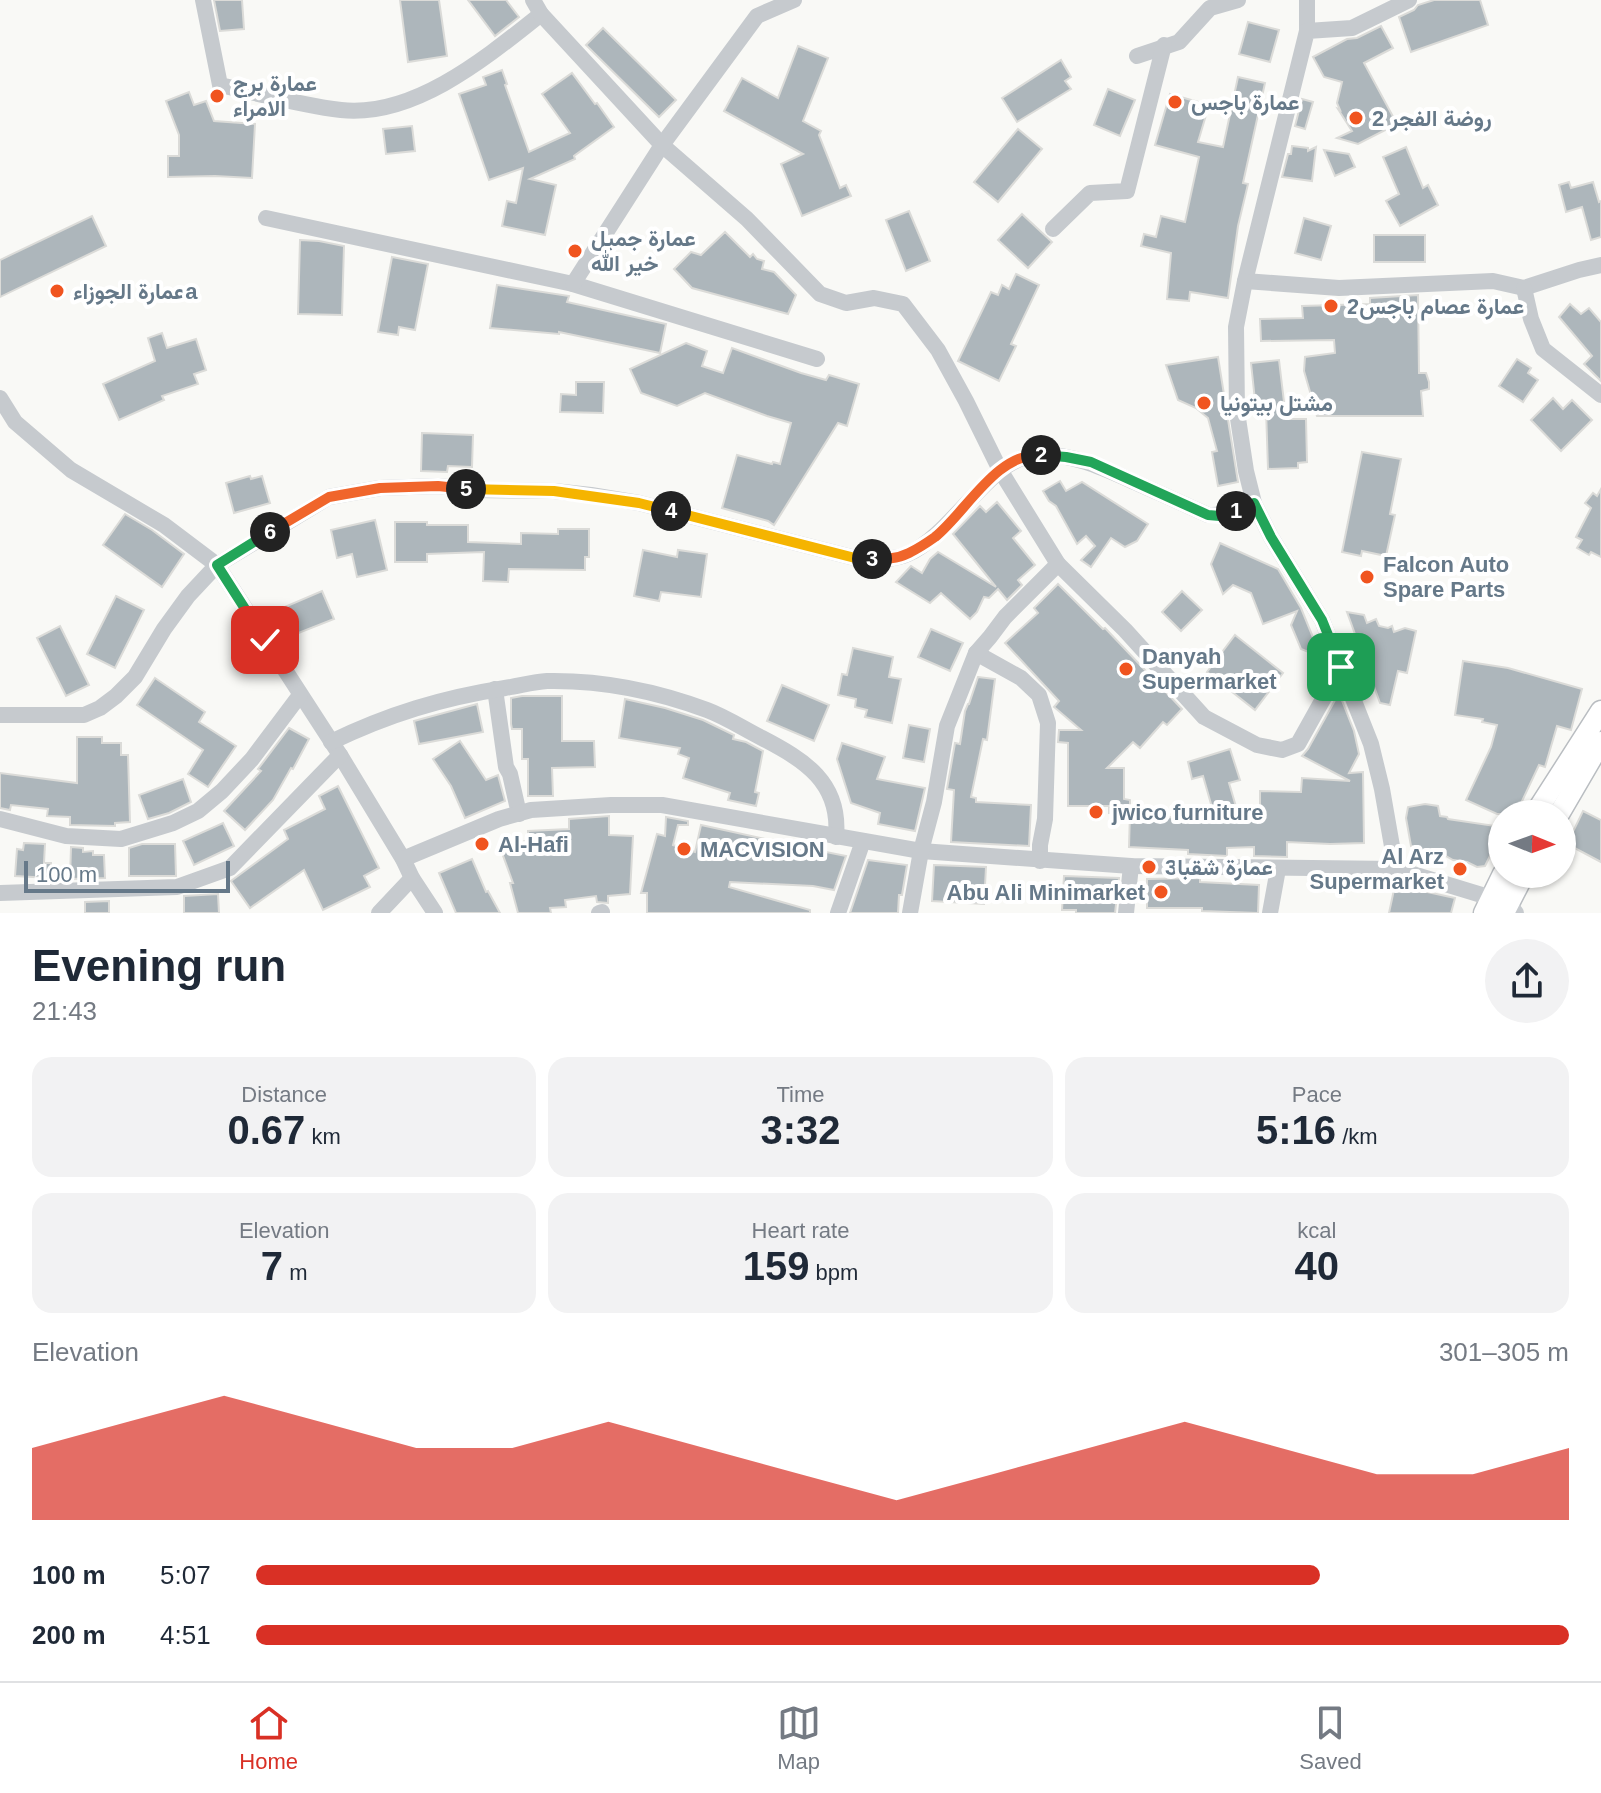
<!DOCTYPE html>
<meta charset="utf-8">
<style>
:root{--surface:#fff;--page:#f2f2f3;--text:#1f2937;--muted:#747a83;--line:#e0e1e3;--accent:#d93025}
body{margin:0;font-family:Helvetica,Vazirmatn,sans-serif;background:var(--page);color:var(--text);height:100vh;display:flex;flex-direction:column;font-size:30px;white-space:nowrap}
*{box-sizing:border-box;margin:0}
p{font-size:26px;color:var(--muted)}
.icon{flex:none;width:44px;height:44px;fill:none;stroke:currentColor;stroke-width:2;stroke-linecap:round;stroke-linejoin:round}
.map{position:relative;height:913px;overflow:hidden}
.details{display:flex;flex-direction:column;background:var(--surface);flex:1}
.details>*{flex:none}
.needle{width:52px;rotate:91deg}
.fabs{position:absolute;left:1488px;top:800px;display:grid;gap:16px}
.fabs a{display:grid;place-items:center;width:88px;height:88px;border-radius:50%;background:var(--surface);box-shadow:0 2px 6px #0004;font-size:40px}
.scale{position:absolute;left:24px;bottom:20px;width:206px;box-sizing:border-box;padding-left:8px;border:4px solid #667989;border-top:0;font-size:22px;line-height:28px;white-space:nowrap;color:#667989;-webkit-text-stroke:6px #fff;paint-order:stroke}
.pin{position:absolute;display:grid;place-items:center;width:68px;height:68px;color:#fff;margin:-34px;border-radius:16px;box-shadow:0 4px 12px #0006}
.km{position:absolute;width:40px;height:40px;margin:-20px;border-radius:50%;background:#222;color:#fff;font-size:22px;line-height:40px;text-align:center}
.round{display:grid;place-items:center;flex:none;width:84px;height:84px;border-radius:42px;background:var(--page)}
.headline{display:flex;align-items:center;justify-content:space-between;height:136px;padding:0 32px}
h1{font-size:44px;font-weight:700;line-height:60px}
.figures{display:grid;grid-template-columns:repeat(3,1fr);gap:12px;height:136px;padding:8px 32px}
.figures div{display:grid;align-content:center;border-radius:20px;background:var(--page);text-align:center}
.figures b{font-size:40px;font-weight:700}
.figures small{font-size:22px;font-weight:400}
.figures p{font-size:22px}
.chart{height:224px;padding:16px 32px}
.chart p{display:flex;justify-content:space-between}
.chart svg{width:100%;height:144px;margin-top:8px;fill:var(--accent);opacity:.7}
ul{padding:0 32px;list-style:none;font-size:26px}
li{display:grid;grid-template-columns:128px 96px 1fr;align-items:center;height:60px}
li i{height:20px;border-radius:10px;background:var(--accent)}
.tab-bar{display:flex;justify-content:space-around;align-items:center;height:112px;border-top:2px solid var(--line);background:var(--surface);font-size:22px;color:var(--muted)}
.tab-bar a{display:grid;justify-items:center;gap:4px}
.tab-bar .current{color:var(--accent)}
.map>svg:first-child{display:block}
.building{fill:#adb6bb;stroke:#dbdbd8;stroke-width:2}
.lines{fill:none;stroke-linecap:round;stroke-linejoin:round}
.major-casing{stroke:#b9bdc1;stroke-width:23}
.minor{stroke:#c6cace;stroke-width:16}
.major{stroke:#fff;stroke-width:20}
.split-1-casing{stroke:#fff;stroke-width:16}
.split-2-casing{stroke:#fff;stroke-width:16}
.split-3-casing{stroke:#fff;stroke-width:16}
.split-4-casing{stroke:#fff;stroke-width:16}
.split-5-casing{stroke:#fff;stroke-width:16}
.split-6-casing{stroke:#fff;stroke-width:16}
.split-7-casing{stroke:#fff;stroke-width:16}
.split-1{stroke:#22a559;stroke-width:10}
.split-2{stroke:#22a559;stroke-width:10}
.split-3{stroke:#f0652b;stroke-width:10}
.split-4{stroke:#f5b400;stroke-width:10}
.split-5{stroke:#f5b400;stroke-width:10}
.split-6{stroke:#f0652b;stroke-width:10}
.split-7{stroke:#22a559;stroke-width:10}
.poi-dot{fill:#f0541f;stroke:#fff;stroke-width:3}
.labels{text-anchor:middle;stroke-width:8;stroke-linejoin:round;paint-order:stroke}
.poi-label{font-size:22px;font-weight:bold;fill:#667989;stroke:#fff;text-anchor:start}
</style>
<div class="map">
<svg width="1601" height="913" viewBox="0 0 1601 913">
<rect width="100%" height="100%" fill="#f9f9f6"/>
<!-- building -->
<g class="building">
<path d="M214,0H242L244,29L220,31Z"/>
<path d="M400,0H439L447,56L408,62Z"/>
<path d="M468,0H506L519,17L495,36Z"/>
<path d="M1434,0H1480L1488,25L1411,52L1399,17L1414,10L1418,5Z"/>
<path d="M1248,22L1279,30L1270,62L1239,54Z"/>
<path d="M1381,26L1393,48L1364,63L1397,124L1358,144L1337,138L1352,131L1338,109L1340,110L1337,103L1342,82L1324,77L1313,57L1347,39L1357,38Z"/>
<path d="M603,28L676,100L659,117L586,45Z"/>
<path d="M798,46L828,58L803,121L821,131L819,135L840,188L846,185L851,196L802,216L781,164L803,154L724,111L742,78L778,98Z"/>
<path d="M1061,60L1071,77L1065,81L1071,89L1017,122L1002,98Z"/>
<path d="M502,70L507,84L505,85L529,152L570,133L542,94L572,73L595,104L597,103L614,127L574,156L575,159L530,179L556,185L545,235L502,226L507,201L516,203L523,168L489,180L459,94L486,85L483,77Z"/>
<path d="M1238,77L1265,83L1243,183L1248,184L1238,226L1228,298L1190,292L1189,301L1167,299L1171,253L1141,246L1144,234L1156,237L1161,216L1185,222L1199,157L1155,145L1170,94L1209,105L1198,142L1223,147Z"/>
<path d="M1108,89L1135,100L1120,136L1094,125Z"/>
<path d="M189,92L194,105L206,101L214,121L255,124L252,178L215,176L168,177V156H179V135L166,101Z"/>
<path d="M1302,99L1313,102L1305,129L1295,126Z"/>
<path d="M412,126L415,151L386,154L383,129Z"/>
<path d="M1018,129L1042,149L998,202L974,182Z"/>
<path d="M1292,146L1308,148V151L1316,147L1312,181L1282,177L1288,154H1291Z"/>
<path d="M1406,147L1423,188L1428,185L1438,205L1400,226L1386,201L1399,194L1383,157Z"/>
<path d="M1324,150L1349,154L1355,167L1335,176Z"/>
<path d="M1569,182L1571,188L1593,182L1599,202L1601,201V237L1591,240L1582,207L1566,212L1559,185Z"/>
<path d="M909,211L930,261L906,271L886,220Z"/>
<path d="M1022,214L1052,242L1028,268L998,240Z"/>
<path d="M92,216L106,246L0,297V260Z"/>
<path d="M1304,218L1331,226L1321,260L1295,253Z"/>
<path d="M725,232L750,257L753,254L757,259L764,261L762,269L774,272L796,295L788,314L692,288L674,269L691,252L701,255Z"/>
<rect x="1374" y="235" width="51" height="27"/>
<path d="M300,240L319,241L344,246L342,315L298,314Z"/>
<path d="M392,257L428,264L415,330L399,327L398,335L378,332Z"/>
<path d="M1016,274L1039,285L1011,344L1016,346L999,381L958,361L991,292L998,295L1002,285L1009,289Z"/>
<path d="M497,285L569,296L567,302L666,324L660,353L559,332V334L490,328Z"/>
<path d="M1418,295L1419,373H1426L1429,382V389L1421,391L1423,416H1317L1304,371L1305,357L1335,353L1334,340L1261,341L1260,319L1303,318L1302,306L1370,304V298Z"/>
<path d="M1570,304L1581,314L1589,308L1601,322V381L1584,364L1592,356L1559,317Z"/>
<path d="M162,333L167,348L196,339L206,370L194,374L198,384L162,396L164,400L119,420L103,384L155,361L148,338Z"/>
<path d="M686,343L707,351L702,366L723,373L732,348L801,373L826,380L829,375L859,384L847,426L838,423L774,525L768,521L722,508L737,455L772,464L773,462L780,464L791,423L767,416L705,393L677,406L641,393L630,369Z"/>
<path d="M1218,357L1238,482L1218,486L1212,452L1217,451L1208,418L1196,408L1178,400L1166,365Z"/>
<path d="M1517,359L1531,368L1528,373L1538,380L1523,402L1499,386Z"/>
<path d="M1279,360L1286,419H1306L1307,462L1298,463V468L1268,469L1266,409L1256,410L1251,363Z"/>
<path d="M576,382H604L603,413L560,412L561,394L576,395Z"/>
<path d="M1553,398L1563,409L1572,400L1592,420L1561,451L1531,420Z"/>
<path d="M422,433L473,435L472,467L448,466L447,472L421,471Z"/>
<path d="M1362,452L1401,459L1390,514L1395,515L1386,556L1362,551L1361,556L1342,552Z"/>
<path d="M250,476L251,479L262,476L270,503L234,513L226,483Z"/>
<path d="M1060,481L1066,491L1082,482L1148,524L1137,541L1125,547L1111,538L1091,567L1081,560L1095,546L1086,536L1077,544L1056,506L1049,501L1043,491Z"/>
<path d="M1601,489V557L1591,552L1589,555L1577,548L1582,540L1576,537L1591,508L1585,503L1593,493L1597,496Z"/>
<path d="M997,502L1021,531L1013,538L1035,565L1018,580L1022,585L1007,600L998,589L989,598L984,597L977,612L970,619L941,593L930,603L896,582L911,566L922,573L930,559L938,552L996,587L953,534L980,506L986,512Z"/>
<path d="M125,514L152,530L184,554L162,587L103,545Z"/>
<path d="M375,520L387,570L357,577L352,554L337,558L331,530Z"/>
<path d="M395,522H427V525H468V542L521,544V533L558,534V529H589V557H585V570L509,569L508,582L483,581L484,552L427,554V562H395Z"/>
<path d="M1220,543L1278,569L1301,608L1321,657L1301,649L1291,625L1297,611L1263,624L1251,593L1233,585L1223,594L1211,564Z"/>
<path d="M643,550L677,557L678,550L707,554L701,597L661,592L659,601L634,596Z"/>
<path d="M1058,584L1103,629L1105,628L1182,709L1167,725L1163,722L1140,748L1133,742L1107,768H1124V799L1130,800V813H1109V806H1068V743L1058,742L1059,730H1081L1054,707L1059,701L1005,643L1038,613L1034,608Z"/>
<path d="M322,591L334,619L291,636L280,609Z"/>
<path d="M1182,591L1202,610L1181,631L1162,612Z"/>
<path d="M116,596L144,610L115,668L87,654Z"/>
<path d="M1347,612L1364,615L1367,623L1376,619L1379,626L1388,628L1392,626L1394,632L1405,628L1416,631L1407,673L1398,671L1390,705L1380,703Z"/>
<path d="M60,626L89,685L66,696L37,638Z"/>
<path d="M931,629L963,643L950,671L918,657Z"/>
<path d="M1235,635L1283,673L1255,710L1207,672Z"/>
<path d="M853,648L893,657L889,677L901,679L892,723L865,717L867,710L855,707L856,699L838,695L842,674L847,675Z"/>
<path d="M1463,661L1508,668L1582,689L1571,730L1557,726L1545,767L1539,765L1516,814H1497L1466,800L1491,747L1497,725L1482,722L1483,719L1455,715Z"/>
<path d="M978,677L995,679L987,740L983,739L971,797L976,798V802L1031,805L1029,846L951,842L954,790L947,789L955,743L960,744L965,711L968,704H969Z"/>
<path d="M155,678L205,712L199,722L236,746L208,787L188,774L203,750L137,705Z"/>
<path d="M782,685L829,705L814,741L767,721Z"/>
<path d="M1339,693L1354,731L1359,754L1349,773L1363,772L1364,843L1330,844L1287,842V857L1254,856V847L1227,848V856L1188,854V850L1129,847L1130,812L1163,813V817L1188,818V811H1213L1203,776L1192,779L1188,762L1230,749L1240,780L1229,783L1237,810L1260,809V791L1301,792L1302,778L1350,781L1302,756L1308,749Z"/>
<path d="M522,696H562V741H594L595,767L552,768L553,796H528V759H522V729H512L511,724V698Z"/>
<path d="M625,699L665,708L703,720L734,735L733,739L746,742L763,751L755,792L759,793L756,806L728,800L730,793L683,778L689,758L678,754L680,748L619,738Z"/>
<path d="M477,704L483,732L419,744L414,721Z"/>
<path d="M909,725L930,729L924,762L903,758Z"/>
<path d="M289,728L309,739L293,769L291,768L273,800L245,830L224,811L261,771L258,769Z"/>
<path d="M77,737H102V743H121V755H128L130,822L115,823V826L70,825V817L47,816L48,809L11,805L10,810L0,808V773L77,783Z"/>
<path d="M460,741L486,780L498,775L505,801L465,818L451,786L433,759Z"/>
<path d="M842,743L885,757L877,779L925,788L915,831L878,824L880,813L851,803L837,759Z"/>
<path d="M183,779L191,802L169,813L148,819L139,795Z"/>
<path d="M338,786L379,868L364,876L370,887L323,910L304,870L250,908L231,881L288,839L284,830L325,809L319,796Z"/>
<path d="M1425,804L1438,806L1440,816L1447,817L1448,819L1502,827V832L1485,866L1477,867L1467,862L1453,860L1444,855L1424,852L1411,846L1406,818L1408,807Z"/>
<path d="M1583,811L1601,820V862L1567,844Z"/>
<path d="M609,816V835L633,836L630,894L608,896V903L597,902L596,896L565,900L566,907L550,908L551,913H518L510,883H513L501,850L525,841L528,849V831L569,829V819Z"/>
<path d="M666,817L688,821V825H678L673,845L695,852L701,825L765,839L763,848L821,851L846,856L834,890L813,886L730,882L729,887L810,910V913H647V893H641L657,834L665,836Z"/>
<path d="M223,823L234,846L194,865L183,841Z"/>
<path d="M24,843L45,844L44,863H51L50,878L15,876L17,849L23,850Z"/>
<path d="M142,844H175L176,876H129V848Z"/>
<path d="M71,847L83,848V852L93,851V855H104L105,878L70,879Z"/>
<path d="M472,859L486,892L488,891L500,913H456L439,873Z"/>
<path d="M868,860L907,865L902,895H899L898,913H850Z"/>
<path d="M934,865L986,867L984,904L932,901Z"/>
<path d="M1064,876L1119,878L1115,913H1076V910H1062Z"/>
<path d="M1200,878V882L1259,885L1258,913L1202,911V908H1147V879Z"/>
<path d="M1395,885L1455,898L1451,913H1389Z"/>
<path d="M218,894L219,913H184V896Z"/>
<path d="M109,901V913H85V902Z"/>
</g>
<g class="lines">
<!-- major casing -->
<g class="major-casing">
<g id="major">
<path d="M1535,814L1601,711"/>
<path d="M1559,814L1601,742"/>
<path d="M1484,913L1503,874"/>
<path d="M1504,913L1524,874"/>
</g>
</g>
<!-- minor -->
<g class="minor">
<path d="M203,0L220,85C260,94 300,105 341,110C414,118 487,57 541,14"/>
<path d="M533,0L541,14L662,145L747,219L820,294L846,303L874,298L903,304L938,350L966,401L1000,470L1058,564"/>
<path d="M1307,0V31"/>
<path d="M1409,0L1352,28L1307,31L1245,281L1339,288L1493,281L1524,288L1579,270L1601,265"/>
<path d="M1137,56L1179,42L1210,8L1238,0"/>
<path d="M266,218L573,284L817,359"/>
<path d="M1053,229L1090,193L1127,191L1164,45"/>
<path d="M1245,281L1236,327L1237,412L1246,471L1254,503L1271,537L1322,620L1371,744L1382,789L1396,869"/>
<path d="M573,284L662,145L757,16L794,0"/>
<path d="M1524,288L1531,319L1543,349L1601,395"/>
<path d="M0,398L15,422L71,470L164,525L217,565L340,755L403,859L412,878L435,913"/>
<path d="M976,653L1021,678L1039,695L1048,723L1045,819L1040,845V861"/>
<path d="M495,689L506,767L510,774L519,814"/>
<path d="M0,715H84L100,708L116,696L135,677L164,629L188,596L217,565L329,497L380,488L438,486L475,490L554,491L591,495L639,503L859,559C875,559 892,561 908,554C953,534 991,457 1036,455C1075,453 1107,470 1141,485C1164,495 1186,505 1208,515C1226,516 1238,510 1254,503"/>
<path d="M331,742C389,714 442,698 505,688C519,686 533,682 547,681C602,680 656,691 707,710C726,717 744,729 762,738C804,760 841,782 836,837"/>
<path d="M0,819L66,836L121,839L173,823L198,811L222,791L252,759L300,695"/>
<path d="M403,859L499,819L531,810L611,805H662L921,851L1131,866L1396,869L1508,903L1516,913"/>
<path d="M0,893L177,887L230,868L340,755"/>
<path d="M379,913L412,878"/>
<path d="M599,913L602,912"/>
<path d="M838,913L863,841"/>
<path d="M910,913L921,851L934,802L947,726L976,653L990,637L1005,617L1058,564L1125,630L1204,717L1257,745L1282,750L1298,744L1341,667"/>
<path d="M1126,913L1131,866"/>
<path d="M1270,913L1278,869"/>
</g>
<!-- major -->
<use href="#major" class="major"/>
</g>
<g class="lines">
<!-- split-1 casing -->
<g class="split-1-casing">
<path id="split-1" d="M1236,511L1254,503L1271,537L1322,620L1341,667"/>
</g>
<!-- split-2 casing -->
<g class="split-2-casing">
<path id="split-2" d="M1041,455L1066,457L1091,462L1208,515L1220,516L1236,511"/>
</g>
<!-- split-3 casing -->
<g class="split-3-casing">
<path id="split-3" d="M872,559C885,559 897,559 909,553C917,549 928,542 935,537C966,512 997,452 1041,455"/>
</g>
<!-- split-4 casing -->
<g class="split-4-casing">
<path id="split-4" d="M671,511L859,559H872"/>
</g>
<!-- split-5 casing -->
<g class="split-5-casing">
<path id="split-5" d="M466,489L554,491L639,503L671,511"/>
</g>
<!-- split-6 casing -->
<g class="split-6-casing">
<path id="split-6" d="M270,532L329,497L380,488L438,486L466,489"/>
</g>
<!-- split-7 casing -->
<g class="split-7-casing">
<path id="split-7" d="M265,640L217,565L270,532"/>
</g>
<!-- split-1 -->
<use href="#split-1" class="split-1"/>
<!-- split-2 -->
<use href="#split-2" class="split-2"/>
<!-- split-3 -->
<use href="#split-3" class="split-3"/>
<!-- split-4 -->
<use href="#split-4" class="split-4"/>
<!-- split-5 -->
<use href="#split-5" class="split-5"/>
<!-- split-6 -->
<use href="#split-6" class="split-6"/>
<!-- split-7 -->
<use href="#split-7" class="split-7"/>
</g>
<!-- markers -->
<g class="poi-dot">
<circle cx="217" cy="96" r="8"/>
<circle cx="1175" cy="102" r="8"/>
<circle cx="1356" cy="118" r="8"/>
<circle cx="575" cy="251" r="8"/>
<circle cx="57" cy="291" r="8"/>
<circle cx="1331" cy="306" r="8"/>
<circle cx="1204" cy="403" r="8"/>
<circle cx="1367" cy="577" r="8"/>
<circle cx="1126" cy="669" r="8"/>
<circle cx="1096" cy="812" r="8"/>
<circle cx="482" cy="844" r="8"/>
<circle cx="684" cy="849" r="8"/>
<circle cx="1149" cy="867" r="8"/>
<circle cx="1460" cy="869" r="8"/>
<circle cx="1161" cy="892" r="8"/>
</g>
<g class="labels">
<!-- poi labels -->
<g class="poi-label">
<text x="233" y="91">عمارة برج<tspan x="233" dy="25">الامراء</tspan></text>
<text x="1191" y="110">عمارة باجس</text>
<text x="1372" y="126">روضة الفجر 2</text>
<text x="591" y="246">عمارة جميل<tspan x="591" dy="25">خير الله</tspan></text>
<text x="73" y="299">عمارة الجوزاءa</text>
<text x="1347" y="314">عمارة عصام باجس2</text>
<text x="1220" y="411">مشتل بيتونيا</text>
<text x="1383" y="572">Falcon Auto<tspan x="1383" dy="25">Spare Parts</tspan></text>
<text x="1142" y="664">Danyah<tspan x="1142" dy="25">Supermarket</tspan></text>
<text x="1112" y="820">jwico furniture</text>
<text x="498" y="852">Al-Hafi</text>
<text x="700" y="857">MACVISION</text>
<text x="1444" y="864" text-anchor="end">Al Arz<tspan x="1444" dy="25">Supermarket</tspan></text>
<text x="1165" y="875">عمارة شقبا3</text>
<text x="1145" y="900" text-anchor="end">Abu Ali Minimarket</text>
</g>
</g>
</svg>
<div class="fabs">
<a><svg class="needle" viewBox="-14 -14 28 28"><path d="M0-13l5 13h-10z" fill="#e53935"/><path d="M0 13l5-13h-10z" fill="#747a83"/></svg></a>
</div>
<div class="scale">100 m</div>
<div class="pin" style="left:1341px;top:667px;background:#1e9e55"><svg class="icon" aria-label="arrive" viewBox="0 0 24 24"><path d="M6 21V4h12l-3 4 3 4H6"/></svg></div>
<div class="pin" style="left:265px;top:640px;background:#d93025"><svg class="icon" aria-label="check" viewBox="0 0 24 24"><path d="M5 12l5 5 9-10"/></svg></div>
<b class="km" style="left:1236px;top:511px">1</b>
<b class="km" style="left:1041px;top:455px">2</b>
<b class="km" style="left:872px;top:559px">3</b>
<b class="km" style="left:671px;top:511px">4</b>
<b class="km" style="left:466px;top:489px">5</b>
<b class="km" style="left:270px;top:532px">6</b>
</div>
<section class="details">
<div class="headline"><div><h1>Evening run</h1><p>21:43</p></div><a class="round"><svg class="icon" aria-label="share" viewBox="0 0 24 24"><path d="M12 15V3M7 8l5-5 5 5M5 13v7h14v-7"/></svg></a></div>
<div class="figures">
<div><p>Distance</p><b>0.67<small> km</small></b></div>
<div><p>Time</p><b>3:32</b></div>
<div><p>Pace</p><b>5:16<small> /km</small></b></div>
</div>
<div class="figures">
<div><p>Elevation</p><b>7<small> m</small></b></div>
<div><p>Heart rate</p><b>159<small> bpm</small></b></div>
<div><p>kcal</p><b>40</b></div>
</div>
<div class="chart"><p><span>Elevation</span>301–305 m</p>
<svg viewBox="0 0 160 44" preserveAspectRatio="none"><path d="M0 44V22L10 14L20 6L30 14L40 22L50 22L60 14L70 22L80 30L90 38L100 30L110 22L120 14L130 22L140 30L150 30L160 22V44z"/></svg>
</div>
<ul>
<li><b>100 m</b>5:07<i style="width:81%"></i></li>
<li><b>200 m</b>4:51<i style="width:100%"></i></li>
</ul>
</section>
<nav class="tab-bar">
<a class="current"><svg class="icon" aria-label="home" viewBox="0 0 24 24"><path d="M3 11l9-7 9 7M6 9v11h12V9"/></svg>Home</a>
<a><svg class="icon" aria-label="map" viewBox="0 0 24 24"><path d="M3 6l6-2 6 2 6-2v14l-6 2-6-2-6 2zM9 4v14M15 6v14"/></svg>Map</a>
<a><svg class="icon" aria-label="saved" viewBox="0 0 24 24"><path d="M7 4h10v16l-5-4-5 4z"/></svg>Saved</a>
</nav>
